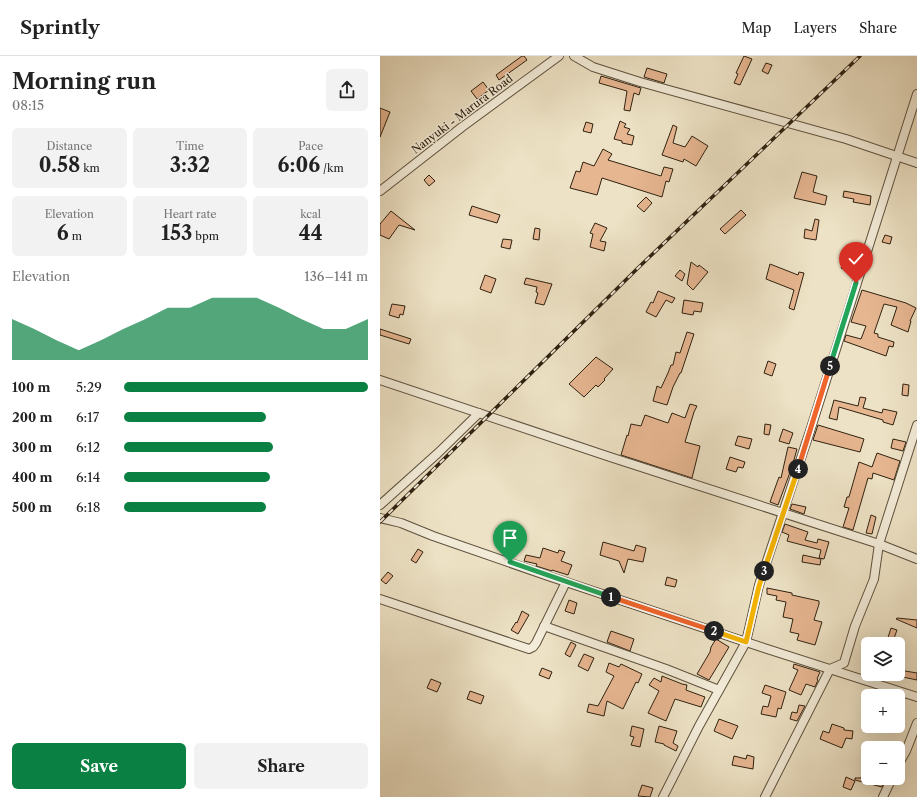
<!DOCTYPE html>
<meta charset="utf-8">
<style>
:root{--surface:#fff;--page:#f2f2f2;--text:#222;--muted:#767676;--line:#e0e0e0;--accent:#0b8043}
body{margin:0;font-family:"Libre Caslon Text",serif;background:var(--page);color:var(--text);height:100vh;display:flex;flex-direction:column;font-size:15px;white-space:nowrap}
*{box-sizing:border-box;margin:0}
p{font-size:13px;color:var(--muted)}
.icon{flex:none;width:22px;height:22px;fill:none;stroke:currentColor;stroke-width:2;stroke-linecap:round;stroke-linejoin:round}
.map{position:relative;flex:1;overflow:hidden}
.drawer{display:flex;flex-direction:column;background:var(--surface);width:380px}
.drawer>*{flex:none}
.fabs{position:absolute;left:481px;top:581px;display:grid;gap:8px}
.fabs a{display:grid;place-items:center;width:44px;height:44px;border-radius:6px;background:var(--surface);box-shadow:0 4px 16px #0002;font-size:20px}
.pin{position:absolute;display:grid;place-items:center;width:34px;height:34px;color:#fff;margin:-41px -17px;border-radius:50% 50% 50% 0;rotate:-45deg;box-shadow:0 0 4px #0007}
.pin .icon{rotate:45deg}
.km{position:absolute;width:20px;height:20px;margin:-10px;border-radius:50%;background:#222;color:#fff;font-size:11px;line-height:20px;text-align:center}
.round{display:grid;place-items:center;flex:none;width:42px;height:42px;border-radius:6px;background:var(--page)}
.head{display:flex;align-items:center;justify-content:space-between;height:68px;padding:0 12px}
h1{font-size:22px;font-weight:700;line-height:30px}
.metrics{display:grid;grid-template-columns:repeat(3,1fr);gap:6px;height:68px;padding:4px 12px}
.metrics div{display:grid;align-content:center;border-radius:6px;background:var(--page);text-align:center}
.metrics b{font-size:20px;font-weight:700}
.metrics small{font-size:11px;font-weight:400}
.metrics p{font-size:11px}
.chart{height:112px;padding:8px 12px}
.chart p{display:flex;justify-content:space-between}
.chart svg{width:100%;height:72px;margin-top:4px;fill:var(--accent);opacity:.7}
.action{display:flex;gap:8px;margin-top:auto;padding:8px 12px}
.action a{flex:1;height:46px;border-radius:6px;background:var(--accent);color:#fff;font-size:16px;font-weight:700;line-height:46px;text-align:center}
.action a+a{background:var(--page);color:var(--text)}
ul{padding:0 12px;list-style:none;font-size:13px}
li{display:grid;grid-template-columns:64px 48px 1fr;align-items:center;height:30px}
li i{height:10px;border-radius:5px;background:var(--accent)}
header{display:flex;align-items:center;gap:24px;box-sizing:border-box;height:56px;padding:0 20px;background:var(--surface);border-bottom:1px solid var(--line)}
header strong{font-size:19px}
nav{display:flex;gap:22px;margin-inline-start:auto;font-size:14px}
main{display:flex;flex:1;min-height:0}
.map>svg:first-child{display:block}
.building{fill:#e6b691;stroke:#2f2110}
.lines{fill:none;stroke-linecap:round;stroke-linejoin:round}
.minor-casing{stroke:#5e513d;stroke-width:10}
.minor{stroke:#f3ecd9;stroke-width:8}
.rail-casing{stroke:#2f2110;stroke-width:3.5}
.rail{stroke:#f3ecd9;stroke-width:2;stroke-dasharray:6;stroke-linecap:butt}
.split-1-casing{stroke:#fff;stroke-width:8}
.split-2-casing{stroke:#fff;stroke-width:8}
.split-3-casing{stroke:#fff;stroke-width:8}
.split-4-casing{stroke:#fff;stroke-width:8}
.split-5-casing{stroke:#fff;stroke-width:8}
.split-6-casing{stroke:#fff;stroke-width:8}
.split-1{stroke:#22a559;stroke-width:5}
.split-2{stroke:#f0652b;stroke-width:5}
.split-3{stroke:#f5b400;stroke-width:5}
.split-4{stroke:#f5b400;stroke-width:5}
.split-5{stroke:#f0652b;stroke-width:5}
.split-6{stroke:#22a559;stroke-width:5}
.labels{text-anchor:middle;stroke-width:3;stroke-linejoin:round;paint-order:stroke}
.street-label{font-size:11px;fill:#2f2110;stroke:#f3ecd9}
</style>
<header>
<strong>Sprintly</strong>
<nav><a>Map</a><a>Layers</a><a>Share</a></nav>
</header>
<main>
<section class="drawer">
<div class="head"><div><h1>Morning run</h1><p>08:15</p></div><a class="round"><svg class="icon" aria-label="share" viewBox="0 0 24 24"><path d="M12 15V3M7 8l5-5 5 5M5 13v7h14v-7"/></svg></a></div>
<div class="metrics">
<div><p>Distance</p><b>0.58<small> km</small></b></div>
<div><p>Time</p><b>3:32</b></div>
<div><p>Pace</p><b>6:06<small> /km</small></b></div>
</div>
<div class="metrics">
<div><p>Elevation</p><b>6<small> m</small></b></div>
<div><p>Heart rate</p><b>153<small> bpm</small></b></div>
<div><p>kcal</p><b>44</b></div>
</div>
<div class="chart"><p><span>Elevation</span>136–141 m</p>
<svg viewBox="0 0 160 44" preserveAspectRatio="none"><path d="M0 44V19L10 25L20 32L30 38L40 32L50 25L60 19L70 12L80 12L90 6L100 6L110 6L120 12L130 19L140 25L150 25L160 19V44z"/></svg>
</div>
<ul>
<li><b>100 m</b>5:29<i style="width:100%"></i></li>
<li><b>200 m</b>6:17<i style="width:58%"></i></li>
<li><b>300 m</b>6:12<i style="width:61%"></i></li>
<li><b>400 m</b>6:14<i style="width:60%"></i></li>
<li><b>500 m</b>6:18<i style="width:58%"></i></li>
</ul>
<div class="action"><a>Save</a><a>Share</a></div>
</section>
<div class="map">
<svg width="537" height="741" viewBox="0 0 537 741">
<rect width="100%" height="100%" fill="#ede2c5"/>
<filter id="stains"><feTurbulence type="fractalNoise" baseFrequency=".005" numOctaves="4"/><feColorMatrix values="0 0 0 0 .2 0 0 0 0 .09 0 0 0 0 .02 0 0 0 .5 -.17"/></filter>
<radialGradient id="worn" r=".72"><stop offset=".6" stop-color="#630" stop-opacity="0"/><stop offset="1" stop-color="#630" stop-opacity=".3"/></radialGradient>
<!-- building -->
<g class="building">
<path d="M142,0H144L147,4L119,24L116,19Z"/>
<path d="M364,0L372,3L360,29L354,27L358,18L356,17Z"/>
<path d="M386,7L392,9L388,18L382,15Z"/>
<path d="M267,12L287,18L284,27L264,21Z"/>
<path d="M221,20L261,32L259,39L254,37L250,55L244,54L247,35L219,27Z"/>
<path d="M103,26L109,34L97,43L91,35Z"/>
<path d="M0,52L10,56L0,81Z"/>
<path d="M240,65L246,68L244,71L250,73L247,78L254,80L252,89L242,87V85L234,83Z"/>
<path d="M206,66L213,68L211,77L203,75Z"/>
<path d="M293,69L297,71L293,87L305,91L312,80L328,90L316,110L304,103L303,106L282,99Z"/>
<path d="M223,93L232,98L228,104L281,120L284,111L293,113L289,126L286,125L282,141L222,122L217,139L190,132L196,115L200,116L203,106L214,110Z"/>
<path d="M422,116L437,120L433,136L447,140L445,149L414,142Z"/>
<path d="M49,119L55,125L49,130L44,124Z"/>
<path d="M464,135L491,140L490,149L473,146L474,143L463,141Z"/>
<path d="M266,141L272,147L264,156L257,150Z"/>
<path d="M92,150L120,159L117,167L89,159Z"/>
<path d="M361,154L366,159L345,178L340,173Z"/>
<path d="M11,155L35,174L19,169L9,183L0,179V168Z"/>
<path d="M435,163L439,164L436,184L424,182L425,173L432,175Z"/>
<path d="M215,167L227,172L220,185L226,186L224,195L210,191L213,178L210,177Z"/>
<path d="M155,172L160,173L159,184L153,183Z"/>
<path d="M505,179L512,181L510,188L502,186Z"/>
<path d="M123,183L132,184L130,193L121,191Z"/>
<path d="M465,204L473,207L469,216L461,212Z"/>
<path d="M311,206L318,211L319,209L328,216L313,234L307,228Z"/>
<path d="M390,208L418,219L419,216L424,217L414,254L409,252L414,234L386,223Z"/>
<path d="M300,214L305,218L302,225L295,220Z"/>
<path d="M105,219L116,223L111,237L100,233Z"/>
<path d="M146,222L172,228L164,249L155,247L158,237L156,236L157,231L144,228Z"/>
<path d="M482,234L526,247L536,252L530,265H531L528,276L511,269L517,251L504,248L494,277L498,278V281L514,286L513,291L509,290L506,300L464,285L466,279L481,283L486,270L471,266Z"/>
<path d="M278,235L295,242L292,247L286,244L276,261L266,256L271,246L273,247Z"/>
<path d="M304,244L323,247L321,256L314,255L313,259L302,257Z"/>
<path d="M12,248L25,250L23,259L20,258L19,262L9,259Z"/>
<path d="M0,273L31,283L29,288L0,279Z"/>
<path d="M307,276L314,278L301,317H300L293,331L287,349L273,345L277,330L281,332L288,317L291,309H293L296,296L300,297Z"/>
<path d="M216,301L233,313L224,323L225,324L218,331L216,329L204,341L189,328Z"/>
<path d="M388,305L396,308L392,320L384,317Z"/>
<path d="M523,328L529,329L528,340L522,339Z"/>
<path d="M480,341L486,342L483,352L502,357L503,353L517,356L513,369L503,366V364L459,351L457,364L449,362L454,344L478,350Z"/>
<path d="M310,348L317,350L314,356L305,386L320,390L312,422L241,399L247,379L248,380L251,368L261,370L265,359L288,367L292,357L305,362Z"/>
<path d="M385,368L391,369L389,379L384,378Z"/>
<path d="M438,369L484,383L480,396L433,384Z"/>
<path d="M403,373L413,377L409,388L399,385Z"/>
<path d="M358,380L372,383L369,393L355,389Z"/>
<path d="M513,383L526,386L523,395L511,392Z"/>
<path d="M408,391L417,393L412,411L398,449L390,446L399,421L401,422Z"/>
<path d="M497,397L520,405L514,424L493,417L492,423L488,422L473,474L463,471L469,452L464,451L467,441H469L479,406L492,411Z"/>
<path d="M350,401L365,406L363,412L358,411L356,416L346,413Z"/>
<path d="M412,448L426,451L424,458L410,453Z"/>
<path d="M491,459L496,461L492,478L486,477Z"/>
<path d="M405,468L428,476L425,484L437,487L438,483L449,486L444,503L439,502L441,494L407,485L409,479L402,476Z"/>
<path d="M223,486L254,495L256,489L266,492L263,506L248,503L244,517L239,505L220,499Z"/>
<path d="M163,492L178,497L179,494L185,496L181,505L192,509L188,519L172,514V515L156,510L157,508L144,505L146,499L160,502Z"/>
<path d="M38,493L43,496L36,507L31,504Z"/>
<path d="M423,499L441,503L440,509L422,506Z"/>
<path d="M8,516L13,520L6,528L1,524Z"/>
<path d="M287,521L297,524L295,531L285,529Z"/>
<path d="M387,532L412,537V539L439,545V548L434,564L442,566L435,589L417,584L419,578L410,576L413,563L403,561L406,546L396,544L397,540L387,538Z"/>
<path d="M189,544L197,547L194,558L185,555Z"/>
<path d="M142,555L149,559L138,578L131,574L136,566L137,567Z"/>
<path d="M517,562L537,564V572L516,563Z"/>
<path d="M511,572L517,574L512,588H506Z"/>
<path d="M231,575L254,583L250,595L227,586Z"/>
<path d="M336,583L349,591L329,624L317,618L330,596L331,591Z"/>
<path d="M191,586L196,589L190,601L185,598Z"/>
<path d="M204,598L214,602L208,615L198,610Z"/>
<path d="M229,607L239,611L241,608L262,618L258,627L256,626L243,653L227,645L224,660L207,656L209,648L218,650L234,620L226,616Z"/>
<path d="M414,608L440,616L437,623L438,624L435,631L426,628L421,639L409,634L418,614L413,612Z"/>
<path d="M162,612L172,616L169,623L159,619Z"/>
<path d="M519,614L537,617V624L518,620Z"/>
<path d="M282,620L302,628L307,629L306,634L325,641L321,651L295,643L286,665L268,657L279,635L269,629L274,622L281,626Z"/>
<path d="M51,623L61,627L57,636L47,632Z"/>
<path d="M385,629L406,636L401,653L398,652L396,661L381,658L383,650L388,651L391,640L382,637Z"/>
<path d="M90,635L104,640L101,648L87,643Z"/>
<path d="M419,649L425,650L417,665L410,663L412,656L417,657Z"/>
<path d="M339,663L358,670L352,683L334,675Z"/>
<path d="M452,668L464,672V674L473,675L472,683L466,682L462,692L440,683L443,675L449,677Z"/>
<path d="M252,670L264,673L260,691L251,689L254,681L250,680Z"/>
<path d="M279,670L297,675L293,687L298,690L296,695L284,689V688L275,686Z"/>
<path d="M367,699L374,701L373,713L352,709L354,700L366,703Z"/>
<path d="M486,704H488V722H506L502,731L475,724V722H481Z"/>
<path d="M466,721L475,725L471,734L463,731Z"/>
<path d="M262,729L273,732L270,741L258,740Z"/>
</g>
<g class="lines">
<!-- minor casing -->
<g class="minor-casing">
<g id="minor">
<path d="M194,0L213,11L260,26L466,83L537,107"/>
<path d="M0,135L82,71L179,0"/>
<path d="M0,324L230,401L499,488L537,503"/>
<path d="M0,449L58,397L99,357"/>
<path d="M0,462L21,467L53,480L168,520L384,592L537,641"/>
<path d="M0,543L149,593L153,591L156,587L186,526"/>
<path d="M164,570L286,613L339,634"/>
<path d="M518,709L526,695L537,667"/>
<path d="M283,741L319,670L366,586L379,529L431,372L537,38"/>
<path d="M385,741L450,613L464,607L475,570L494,523L499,488L537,369"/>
<path d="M503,741L512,722"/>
</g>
</g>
<!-- minor -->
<use href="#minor" class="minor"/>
<!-- rail casing -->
<g class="rail-casing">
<path id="rail" d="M0,466L260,210L480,0"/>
</g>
<!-- rail -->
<use href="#rail" class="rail"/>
</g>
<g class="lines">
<!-- split-1 casing -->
<g class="split-1-casing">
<path id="split-1" d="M130,506L231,541"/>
</g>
<!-- split-2 casing -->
<g class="split-2-casing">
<path id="split-2" d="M231,541L334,575"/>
</g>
<!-- split-3 casing -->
<g class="split-3-casing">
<path id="split-3" d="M334,575L366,586L379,530L384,515"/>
</g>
<!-- split-4 casing -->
<g class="split-4-casing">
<path id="split-4" d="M384,515L418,413"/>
</g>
<!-- split-5 casing -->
<g class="split-5-casing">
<path id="split-5" d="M418,413L450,310"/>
</g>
<!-- split-6 casing -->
<g class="split-6-casing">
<path id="split-6" d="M450,310L476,227"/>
</g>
<!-- split-1 -->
<use href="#split-1" class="split-1"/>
<!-- split-2 -->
<use href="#split-2" class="split-2"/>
<!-- split-3 -->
<use href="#split-3" class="split-3"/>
<!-- split-4 -->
<use href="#split-4" class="split-4"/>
<!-- split-5 -->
<use href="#split-5" class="split-5"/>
<!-- split-6 -->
<use href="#split-6" class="split-6"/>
</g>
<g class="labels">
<!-- street labels -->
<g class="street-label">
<text transform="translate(82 58) rotate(-37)" y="4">Nanyuki - Marura Road</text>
</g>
</g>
<rect width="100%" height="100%" filter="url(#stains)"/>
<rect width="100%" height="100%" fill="url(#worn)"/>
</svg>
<div class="fabs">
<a><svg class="icon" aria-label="layers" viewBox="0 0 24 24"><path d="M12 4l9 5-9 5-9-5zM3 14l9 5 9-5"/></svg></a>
<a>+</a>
<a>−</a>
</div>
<div class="pin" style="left:130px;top:506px;background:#1e9e55"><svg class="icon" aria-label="arrive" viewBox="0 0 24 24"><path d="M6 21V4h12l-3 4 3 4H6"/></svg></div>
<div class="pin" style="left:476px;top:227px;background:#d93025"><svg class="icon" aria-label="check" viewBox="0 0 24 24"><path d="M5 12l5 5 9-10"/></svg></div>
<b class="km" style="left:231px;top:541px">1</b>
<b class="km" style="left:334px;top:575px">2</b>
<b class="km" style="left:384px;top:515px">3</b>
<b class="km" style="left:418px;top:413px">4</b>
<b class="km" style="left:450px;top:310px">5</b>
</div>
</main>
